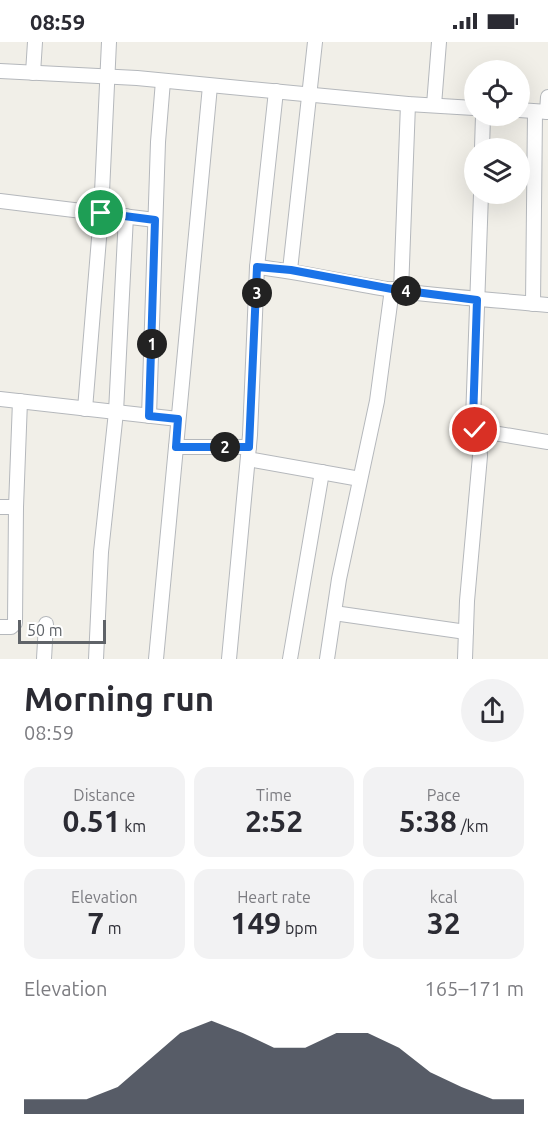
<!DOCTYPE html>
<meta charset="utf-8">
<style>
:root{--surface:#fff;--page:#f2f2f3;--text:#2b2b33;--muted:#7c7c81;--accent:#111827}
body{margin:0;font-family:Ubuntu,sans-serif;background:var(--page);color:var(--text);height:100vh;display:flex;flex-direction:column;font-size:22px;white-space:nowrap}
*{box-sizing:border-box;margin:0}
p{font-size:20px;color:var(--muted)}
.icon{flex:none;width:33px;height:33px;fill:none;stroke:currentColor;stroke-width:2;stroke-linecap:round;stroke-linejoin:round}
.map{position:relative;height:617px;overflow:hidden}
.side{display:flex;flex-direction:column;background:var(--surface);flex:1}
.side>*{flex:none}
.tools{position:absolute;left:464px;top:18px;display:grid;gap:12px}
.tools a{display:grid;place-items:center;width:66px;height:66px;border-radius:50%;background:var(--surface);box-shadow:0 6px 24px #0002;font-size:30px}
.scale{position:absolute;left:18px;bottom:15px;width:88px;box-sizing:border-box;padding-left:6px;border:3px solid #5f6368;border-top:0;font-size:16px;line-height:21px;white-space:nowrap;color:#5f6368;-webkit-text-stroke:4px #fff;paint-order:stroke}
.pin{position:absolute;display:grid;place-items:center;width:51px;height:51px;color:#fff;margin:-26px;border:3px solid #fff;border-radius:50%;box-shadow:0 2px 6px #0007}
.km{position:absolute;width:30px;height:30px;margin:-15px;border-radius:50%;background:#222;color:#fff;font-size:16px;line-height:30px;text-align:center}
.round{display:grid;place-items:center;flex:none;width:63px;height:63px;border-radius:32px;background:var(--page)}
.headline{display:flex;align-items:center;justify-content:space-between;height:102px;padding:0 24px}
h1{font-size:33px;font-weight:700;line-height:45px}
.figures{display:grid;grid-template-columns:repeat(3,1fr);gap:9px;height:102px;padding:6px 24px}
.figures div{display:grid;align-content:center;border-radius:15px;background:var(--page);text-align:center}
.figures b{font-size:30px;font-weight:700}
.figures small{font-size:16px;font-weight:400}
.figures p{font-size:16px}
.chart{height:168px;padding:12px 24px}
.chart p{display:flex;justify-content:space-between}
.chart svg{width:100%;height:108px;margin-top:6px;fill:var(--accent);opacity:.7}
.status{display:flex;justify-content:space-between;align-items:center;height:42px;padding:0 30px;background:var(--surface);direction:ltr}
.status svg{height:16px;fill:currentColor}
.map>svg:first-child{display:block}
.lines{fill:none;stroke-linecap:round;stroke-linejoin:round}
.minor-casing{stroke:#b5b8bc;stroke-width:16}
.minor{stroke:#fff;stroke-width:14}
.route-casing{stroke:#fff;stroke-width:12}
.route{stroke:#1a73e8;stroke-width:8}
</style>
<div class="status"><b>08:59</b><svg viewBox="0 0 49 12"><path d="M0 12V9h3v3zM5 12V6h3v6zM10 12V3h3v9zM15 12V0h3v12zM26 1h20v11H26zM47 4h2v5h-2z"/></svg></div>
<div class="map">
<svg width="548" height="617" viewBox="0 0 548 617">
<rect width="100%" height="100%" fill="#f1efe8"/>
<g class="lines">
<!-- minor casing -->
<g class="minor-casing">
<g id="minor">
<path d="M0,29L137,36L408,62L474,66"/>
<path d="M33,31L35,0"/>
<path d="M434,63L439,0"/>
<path d="M519,68L548,70"/>
<path d="M547,70L548,55"/>
<path d="M482,106L483,74"/>
<path d="M0,159L155,178"/>
<path d="M257,225C303,230 347,241 393,248C445,255 496,258 548,263"/>
<path d="M290,228L315,0"/>
<path d="M401,249L408,62"/>
<path d="M533,262L535,70"/>
<path d="M0,357L178,377"/>
<path d="M85,367L101,172L109,0"/>
<path d="M149,374L158,100L163,39"/>
<path d="M475,388L548,400"/>
<path d="M176,405H249"/>
<path d="M248,417L360,437"/>
<path d="M0,465H16L20,359"/>
<path d="M334,571L466,590"/>
<path d="M0,585H11L15,581L16,465"/>
<path d="M44,617L46,582"/>
<path d="M96,617L101,510L116,370L126,174"/>
<path d="M156,617L210,44"/>
<path d="M229,617L250,393L257,225L276,49"/>
<path d="M290,617L322,430"/>
<path d="M327,617L339,537L377,359L392,247"/>
<path d="M465,617L467,559L480,414L479,398L473,378L481,152"/>
</g>
</g>
<!-- minor -->
<use href="#minor" class="minor"/>
</g>
<g class="lines">
<!-- route casing -->
<g class="route-casing">
<path id="route" d="M101,171L155,178L149,374L178,377L176,405H249L257,225L291,228L392,247L477,258L473,378L475,388"/>
</g>
<!-- route -->
<use href="#route" class="route"/>
</g>
</svg>
<div class="tools">
<a><svg class="icon" aria-label="locate" viewBox="0 0 24 24"><circle cx="12" cy="12" r="6"/><path d="M12 2v4M12 18v4M2 12h4M18 12h4"/></svg></a>
<a><svg class="icon" aria-label="layers" viewBox="0 0 24 24"><path d="M12 4l9 5-9 5-9-5zM3 14l9 5 9-5"/></svg></a>
</div>
<div class="scale">50 m</div>
<div class="pin" style="left:101px;top:171px;background:#1e9e55"><svg class="icon" aria-label="arrive" viewBox="0 0 24 24"><path d="M6 21V4h12l-3 4 3 4H6"/></svg></div>
<div class="pin" style="left:475px;top:388px;background:#d93025"><svg class="icon" aria-label="check" viewBox="0 0 24 24"><path d="M5 12l5 5 9-10"/></svg></div>
<b class="km" style="left:152px;top:302px">1</b>
<b class="km" style="left:225px;top:405px">2</b>
<b class="km" style="left:257px;top:251px">3</b>
<b class="km" style="left:406px;top:249px">4</b>
</div>
<section class="side">
<div class="headline"><div><h1>Morning run</h1><p>08:59</p></div><a class="round"><svg class="icon" aria-label="share" viewBox="0 0 24 24"><path d="M12 15V3M7 8l5-5 5 5M5 13v7h14v-7"/></svg></a></div>
<div class="figures">
<div><p>Distance</p><b>0.51<small> km</small></b></div>
<div><p>Time</p><b>2:52</b></div>
<div><p>Pace</p><b>5:38<small> /km</small></b></div>
</div>
<div class="figures">
<div><p>Elevation</p><b>7<small> m</small></b></div>
<div><p>Heart rate</p><b>149<small> bpm</small></b></div>
<div><p>kcal</p><b>32</b></div>
</div>
<div class="chart"><p><span>Elevation</span>165–171 m</p>
<svg viewBox="0 0 160 44" preserveAspectRatio="none"><path d="M0 44V38L10 38L20 38L30 33L40 22L50 11L60 6L70 11L80 17L90 17L100 11L110 11L120 17L130 27L140 33L150 38L160 38V44z"/></svg>
</div>
</section>
